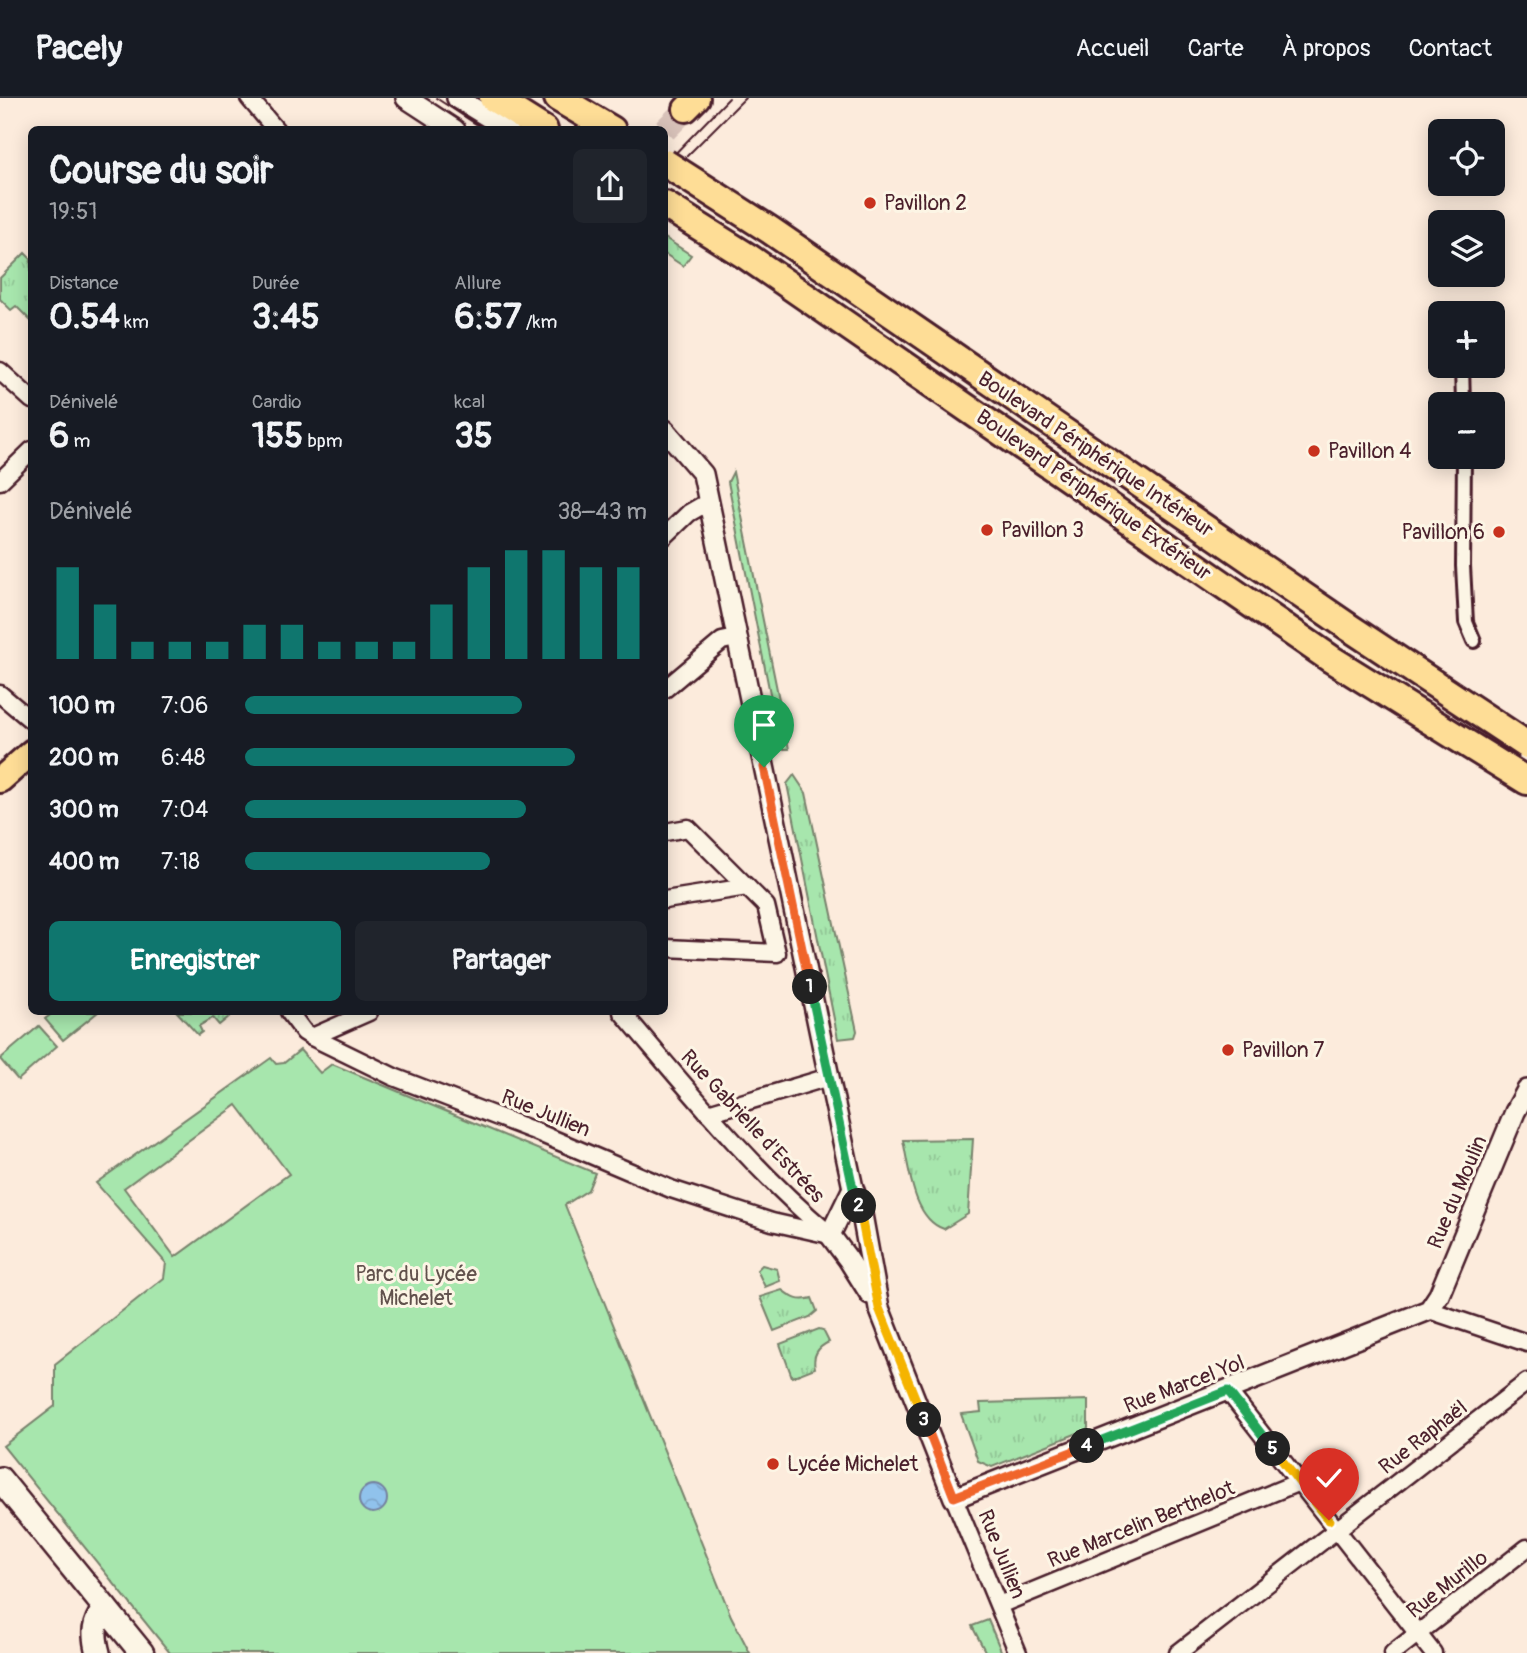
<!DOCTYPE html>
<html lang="fr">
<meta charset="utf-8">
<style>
:root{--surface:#171b24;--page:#20242c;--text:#f1f3f6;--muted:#9ea1a6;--line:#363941;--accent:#0f766e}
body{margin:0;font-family:Pangolin,sans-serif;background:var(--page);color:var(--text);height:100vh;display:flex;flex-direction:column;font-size:26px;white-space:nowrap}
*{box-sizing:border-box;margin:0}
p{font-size:23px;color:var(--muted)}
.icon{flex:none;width:38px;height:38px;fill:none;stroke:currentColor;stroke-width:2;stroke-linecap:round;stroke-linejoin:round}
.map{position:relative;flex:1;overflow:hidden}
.drawer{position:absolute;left:28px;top:28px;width:640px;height:889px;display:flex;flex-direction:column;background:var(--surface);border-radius:10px;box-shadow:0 4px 18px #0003}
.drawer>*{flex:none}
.tools{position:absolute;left:1428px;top:21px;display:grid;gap:14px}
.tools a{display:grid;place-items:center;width:77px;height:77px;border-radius:10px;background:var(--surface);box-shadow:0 4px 18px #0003;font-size:35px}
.pin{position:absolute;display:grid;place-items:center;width:60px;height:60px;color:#fff;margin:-72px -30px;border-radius:50% 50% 50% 0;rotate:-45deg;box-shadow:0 0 7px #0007}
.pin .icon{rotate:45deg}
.km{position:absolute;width:35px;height:35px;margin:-18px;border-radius:50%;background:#222;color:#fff;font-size:19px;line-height:35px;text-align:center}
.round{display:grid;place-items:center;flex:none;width:74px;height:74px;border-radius:10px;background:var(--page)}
.headline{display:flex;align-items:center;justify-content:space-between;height:119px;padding:0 21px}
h1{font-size:38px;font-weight:700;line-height:52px}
.metrics{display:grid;grid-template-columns:repeat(3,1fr);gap:10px;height:119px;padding:7px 21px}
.metrics div{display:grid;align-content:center}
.metrics b{font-size:35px;font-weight:700}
.metrics small{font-size:19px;font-weight:400}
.metrics p{font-size:19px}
.chart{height:196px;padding:14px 21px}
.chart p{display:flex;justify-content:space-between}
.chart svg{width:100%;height:126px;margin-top:7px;stroke:var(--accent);stroke-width:6}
.cta{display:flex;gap:14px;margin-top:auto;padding:14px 21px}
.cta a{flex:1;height:80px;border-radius:10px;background:var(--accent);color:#fff;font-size:28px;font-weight:700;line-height:80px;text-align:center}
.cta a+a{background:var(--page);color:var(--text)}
ul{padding:0 21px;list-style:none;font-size:23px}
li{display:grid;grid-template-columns:112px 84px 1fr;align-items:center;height:52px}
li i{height:18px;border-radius:9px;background:var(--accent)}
header{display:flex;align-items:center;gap:42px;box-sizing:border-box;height:98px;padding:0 35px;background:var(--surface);border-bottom:2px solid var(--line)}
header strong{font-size:33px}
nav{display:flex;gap:38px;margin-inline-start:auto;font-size:24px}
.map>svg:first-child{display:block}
.grass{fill:url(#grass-tufts);stroke:#78826c;stroke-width:2}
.park{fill:#a7e6ad;stroke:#78826c;stroke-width:2;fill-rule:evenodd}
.water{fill:url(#water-waves);stroke:#74819f;stroke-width:2}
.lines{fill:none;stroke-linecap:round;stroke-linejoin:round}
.primary-tunnel{stroke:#d8c2b9;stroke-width:24;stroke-dasharray:24 12;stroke-linecap:butt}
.pedestrian-casing{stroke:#4a1f2b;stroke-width:18}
.minor-casing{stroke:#4a1f2b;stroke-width:21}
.tertiary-casing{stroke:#4a1f2b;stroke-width:24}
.secondary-casing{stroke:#4a1f2b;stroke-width:28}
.primary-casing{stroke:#4a1f2b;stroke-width:30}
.trunk-casing{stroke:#4a1f2b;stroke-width:32}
.pedestrian{stroke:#fcf5e5;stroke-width:12}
.minor{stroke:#fcf5e5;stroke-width:16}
.tertiary{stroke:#fcf5e5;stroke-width:19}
.secondary{stroke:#fcf5e5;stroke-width:23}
.primary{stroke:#fedd96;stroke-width:24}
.trunk{stroke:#fedd96;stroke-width:26}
.tram{stroke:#4a1f2b;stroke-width:2}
.trunk-bridge-casing{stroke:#4a1f2b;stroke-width:32;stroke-linecap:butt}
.trunk-bridge{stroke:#fedd96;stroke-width:26}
.split-1-casing{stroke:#fff;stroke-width:14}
.split-2-casing{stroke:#fff;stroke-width:14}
.split-3-casing{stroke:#fff;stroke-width:14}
.split-4-casing{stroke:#fff;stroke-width:14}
.split-5-casing{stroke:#fff;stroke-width:14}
.split-6-casing{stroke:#fff;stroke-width:14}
.split-1{stroke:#f0652b;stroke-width:9}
.split-2{stroke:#22a559;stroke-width:9}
.split-3{stroke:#f5b400;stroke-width:9}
.split-4{stroke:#f0652b;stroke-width:9}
.split-5{stroke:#22a559;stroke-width:9}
.split-6{stroke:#f5b400;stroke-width:9}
.poi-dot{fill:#c8321e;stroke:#fcf5e5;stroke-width:2.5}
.labels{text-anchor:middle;stroke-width:6;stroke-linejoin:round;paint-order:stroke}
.poi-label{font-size:21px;fill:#4a1f2b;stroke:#fcf5e5;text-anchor:start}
.street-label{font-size:21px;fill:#4a1f2b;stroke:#fcf5e5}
.park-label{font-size:21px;fill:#61514c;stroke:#fcf5e5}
</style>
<header>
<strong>Pacely</strong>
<nav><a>Accueil</a><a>Carte</a><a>À propos</a><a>Contact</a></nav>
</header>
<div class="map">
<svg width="1527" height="1555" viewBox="0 0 1527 1555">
<defs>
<pattern id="grass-tufts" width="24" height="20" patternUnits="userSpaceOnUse" patternTransform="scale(1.75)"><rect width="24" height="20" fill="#a7e6ad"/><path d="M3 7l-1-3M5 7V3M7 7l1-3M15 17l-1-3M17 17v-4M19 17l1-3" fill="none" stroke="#91c595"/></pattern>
<pattern id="water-waves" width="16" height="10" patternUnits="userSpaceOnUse" patternTransform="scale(1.75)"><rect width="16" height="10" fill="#90c2ec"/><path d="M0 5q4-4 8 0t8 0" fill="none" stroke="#7ea6cb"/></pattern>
</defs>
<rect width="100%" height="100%" fill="#fcebdc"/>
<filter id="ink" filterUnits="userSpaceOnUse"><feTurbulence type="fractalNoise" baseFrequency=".0143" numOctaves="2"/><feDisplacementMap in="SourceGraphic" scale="14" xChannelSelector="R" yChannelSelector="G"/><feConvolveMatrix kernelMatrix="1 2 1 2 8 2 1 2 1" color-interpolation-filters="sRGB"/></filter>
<g filter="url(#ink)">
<!-- grass -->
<g class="grass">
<path d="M665,140L691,157L683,168L665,156Z"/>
<path d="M25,155L31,161V223L16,208L11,212L0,201V180Z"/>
<path d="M733,374L789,651H781L728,384Z"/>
<path d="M794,677L806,695L857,933L855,939L838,941L787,686Z"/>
<path d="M177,914H235L219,927L213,920L199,928L202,934L198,937Z"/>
<path d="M973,1041L968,1116L944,1131C913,1121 909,1070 903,1042Z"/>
<path d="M762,1167L777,1171L780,1183L765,1189L757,1172Z"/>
<path d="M782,1192C793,1200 798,1204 812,1200L817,1213L810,1219L774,1233L760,1199Z"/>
<path d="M819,1231L823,1232L829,1244C818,1249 812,1257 815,1270L792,1279L780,1246Z"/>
<path d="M1088,1302V1331L992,1369L978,1363L961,1316L981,1314L980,1305Z"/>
<path d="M988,1522L1002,1555H986L972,1528Z"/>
</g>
<!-- park -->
<g class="park">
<path d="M54,914H98L63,942L45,921Z"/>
<path d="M39,928L57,948L18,982L0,961Z"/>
<path d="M300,952L320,975L332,966L595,1075L588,1092L565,1107L731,1518L750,1555H170L3,1348L55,1308V1266L164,1180L166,1165L96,1085L271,960L276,966L284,965ZM237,1007L289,1076L175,1159L124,1090Z"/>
</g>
<!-- water -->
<circle class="water" cx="373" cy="1401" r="14"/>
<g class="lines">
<!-- primary-tunnel -->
<path class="primary-tunnel" d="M665,32L686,11"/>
<!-- pedestrian casing -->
<g class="pedestrian-casing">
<g id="pedestrian">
<path d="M1462,268L1463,306"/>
<path d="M1464,359L1463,468L1466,524L1474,543"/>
</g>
</g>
<!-- minor casing -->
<g class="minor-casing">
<g id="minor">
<path d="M249,0L276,32"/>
<path d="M0,273L32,302"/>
<path d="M0,383L32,352"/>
<path d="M665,438L689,415L708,404"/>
<path d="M665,591L722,543L736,540"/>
<path d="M0,596L32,623"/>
<path d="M665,734L688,730L766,808L777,855L665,850"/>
<path d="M665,802L747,789"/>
<path d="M289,914L304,934L312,939L394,979L532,1032L671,1091L772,1124L830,1137"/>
<path d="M622,914C687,990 751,1070 828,1135"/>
<path d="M312,939L369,914"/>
<path d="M708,1015L829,979"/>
<path d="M1429,1212L1527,1245"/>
<path d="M1228,1293L1433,1555"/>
<path d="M954,1400L1018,1555"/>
<path d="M999,1507L1299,1384"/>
<path d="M1178,1555L1527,1284"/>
<path d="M1393,1555L1527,1450"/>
</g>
</g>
<!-- tertiary casing -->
<g class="tertiary-casing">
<g id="tertiary">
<path d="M406,0L455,32"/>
<path d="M457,0L509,32"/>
<path d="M665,332L703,376L829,979L853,1090L861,1111L879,1210L954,1400L1429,1212L1439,1197L1515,1014L1527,992"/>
<path d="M830,1137L848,1161L870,1196"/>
<path d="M830,1137L853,1090"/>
</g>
</g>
<!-- secondary casing -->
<g class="secondary-casing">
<g id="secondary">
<path d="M0,1381L142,1555"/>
<path d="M98,1555C93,1536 93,1526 105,1510"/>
</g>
</g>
<!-- primary casing -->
<g class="primary-casing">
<g id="primary">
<path d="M686,11L697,0"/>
<path d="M0,682L32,654"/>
</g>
</g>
<!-- trunk casing -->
<g class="trunk-casing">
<g id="trunk">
<path d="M493,0L544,32"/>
<path d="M558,0L612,32"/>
<path d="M665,107L748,159L1331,561L1527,683"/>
</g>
</g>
<!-- pedestrian -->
<use href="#pedestrian" class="pedestrian"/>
<!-- minor -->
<use href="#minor" class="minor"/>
<!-- tertiary -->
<use href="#tertiary" class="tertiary"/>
<!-- secondary -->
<use href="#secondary" class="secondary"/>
<!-- primary -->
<use href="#primary" class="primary"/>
<!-- trunk -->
<use href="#trunk" class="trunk"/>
<!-- tram -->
<g class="tram">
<path d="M436,0L485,32"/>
<path d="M665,66L729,0"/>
<path d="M665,80L745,0"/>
</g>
<!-- trunk-bridge casing -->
<g class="trunk-bridge-casing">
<path id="trunk-bridge" d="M665,65L770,132L1350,530L1527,647"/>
</g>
<!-- trunk-bridge -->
<use href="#trunk-bridge" class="trunk-bridge"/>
</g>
</g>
<g class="lines" filter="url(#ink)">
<!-- split-1 casing -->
<g class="split-1-casing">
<path id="split-1" d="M764,669L810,889"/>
</g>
<!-- split-2 casing -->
<g class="split-2-casing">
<path id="split-2" d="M810,889L853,1090L859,1108"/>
</g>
<!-- split-3 casing -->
<g class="split-3-casing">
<path id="split-3" d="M859,1108L879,1210L924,1322"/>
</g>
<!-- split-4 casing -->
<g class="split-4-casing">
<path id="split-4" d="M924,1322L954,1399L1087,1348"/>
</g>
<!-- split-5 casing -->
<g class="split-5-casing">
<path id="split-5" d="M1087,1348L1228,1293L1273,1351"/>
</g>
<!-- split-6 casing -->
<g class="split-6-casing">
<path id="split-6" d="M1273,1351L1329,1422"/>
</g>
<!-- split-1 -->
<use href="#split-1" class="split-1"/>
<!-- split-2 -->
<use href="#split-2" class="split-2"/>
<!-- split-3 -->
<use href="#split-3" class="split-3"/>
<!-- split-4 -->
<use href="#split-4" class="split-4"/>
<!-- split-5 -->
<use href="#split-5" class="split-5"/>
<!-- split-6 -->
<use href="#split-6" class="split-6"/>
</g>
<!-- markers -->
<g class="poi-dot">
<circle cx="870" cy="105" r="7"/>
<circle cx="1314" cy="353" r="7"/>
<circle cx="987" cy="432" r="7"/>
<circle cx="1499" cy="434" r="7"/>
<circle cx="1228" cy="952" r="7"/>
<circle cx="773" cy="1366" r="7"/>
</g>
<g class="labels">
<!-- poi labels -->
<g class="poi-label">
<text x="884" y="112">Pavillon 2</text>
<text x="1328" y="360">Pavillon 4</text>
<text x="1001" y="439">Pavillon 3</text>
<text x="1485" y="441" text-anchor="end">Pavillon 6</text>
<text x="1242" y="959">Pavillon 7</text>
<text x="787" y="1373">Lycée Michelet</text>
</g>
<!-- street labels -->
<g class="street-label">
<text transform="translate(1096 356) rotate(34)" y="7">Boulevard Périphérique Intérieur</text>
<text transform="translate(1094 397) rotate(35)" y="7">Boulevard Périphérique Extérieur</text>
<text transform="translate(546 1015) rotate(22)" y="7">Rue Jullien</text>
<text transform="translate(753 1028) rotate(47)" y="7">Rue Gabrielle d'Estrées</text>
<text transform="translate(1457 1094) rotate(-67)" y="7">Rue du Moulin</text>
<text transform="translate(1184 1286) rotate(-21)" y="7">Rue Marcel Yol</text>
<text transform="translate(1423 1339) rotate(-38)" y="7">Rue Raphaël</text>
<text transform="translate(1141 1426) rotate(-22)" y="7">Rue Marcelin Berthelot</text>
<text transform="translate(1002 1456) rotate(68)" y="7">Rue Jullien</text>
<text transform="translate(1447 1486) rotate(-38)" y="7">Rue Murillo</text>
</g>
<!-- park labels -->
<g class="park-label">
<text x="416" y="1183">Parc du Lycée<tspan x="416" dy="24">Michelet</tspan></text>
</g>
</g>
</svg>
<div class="tools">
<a><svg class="icon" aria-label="locate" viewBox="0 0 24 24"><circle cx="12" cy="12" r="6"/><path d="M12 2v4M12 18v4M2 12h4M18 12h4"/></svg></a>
<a><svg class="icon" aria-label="layers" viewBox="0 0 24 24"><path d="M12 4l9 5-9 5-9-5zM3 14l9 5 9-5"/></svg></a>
<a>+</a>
<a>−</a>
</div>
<div class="pin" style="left:764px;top:669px;background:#1e9e55"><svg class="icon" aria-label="arrive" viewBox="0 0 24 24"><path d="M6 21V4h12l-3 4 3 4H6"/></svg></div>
<div class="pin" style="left:1329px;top:1422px;background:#d93025"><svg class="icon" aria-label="check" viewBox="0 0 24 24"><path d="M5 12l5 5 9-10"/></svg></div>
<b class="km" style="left:810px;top:889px">1</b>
<b class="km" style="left:859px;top:1108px">2</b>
<b class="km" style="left:924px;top:1322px">3</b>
<b class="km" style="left:1087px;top:1348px">4</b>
<b class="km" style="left:1273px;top:1351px">5</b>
<section class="drawer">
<div class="headline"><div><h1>Course du soir</h1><p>19:51</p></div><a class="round"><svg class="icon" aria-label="share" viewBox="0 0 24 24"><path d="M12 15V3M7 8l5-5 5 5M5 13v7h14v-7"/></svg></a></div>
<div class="metrics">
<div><p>Distance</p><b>0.54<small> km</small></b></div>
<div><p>Durée</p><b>3:45</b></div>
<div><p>Allure</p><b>6:57<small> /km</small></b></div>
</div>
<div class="metrics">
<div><p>Dénivelé</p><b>6<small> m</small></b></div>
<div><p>Cardio</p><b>155<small> bpm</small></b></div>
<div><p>kcal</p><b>35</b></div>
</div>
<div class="chart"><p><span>Dénivelé</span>38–43 m</p>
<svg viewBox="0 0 160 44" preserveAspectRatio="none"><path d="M5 44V12M15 44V25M25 44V38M35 44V38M45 44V38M55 44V32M65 44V32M75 44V38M85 44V38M95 44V38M105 44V25M115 44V12M125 44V6M135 44V6M145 44V12M155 44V12"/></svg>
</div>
<ul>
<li><b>100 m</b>7:06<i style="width:69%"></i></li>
<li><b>200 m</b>6:48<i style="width:82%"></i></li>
<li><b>300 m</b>7:04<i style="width:70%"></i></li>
<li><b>400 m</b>7:18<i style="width:61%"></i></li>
</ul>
<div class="cta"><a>Enregistrer</a><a>Partager</a></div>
</section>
</div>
